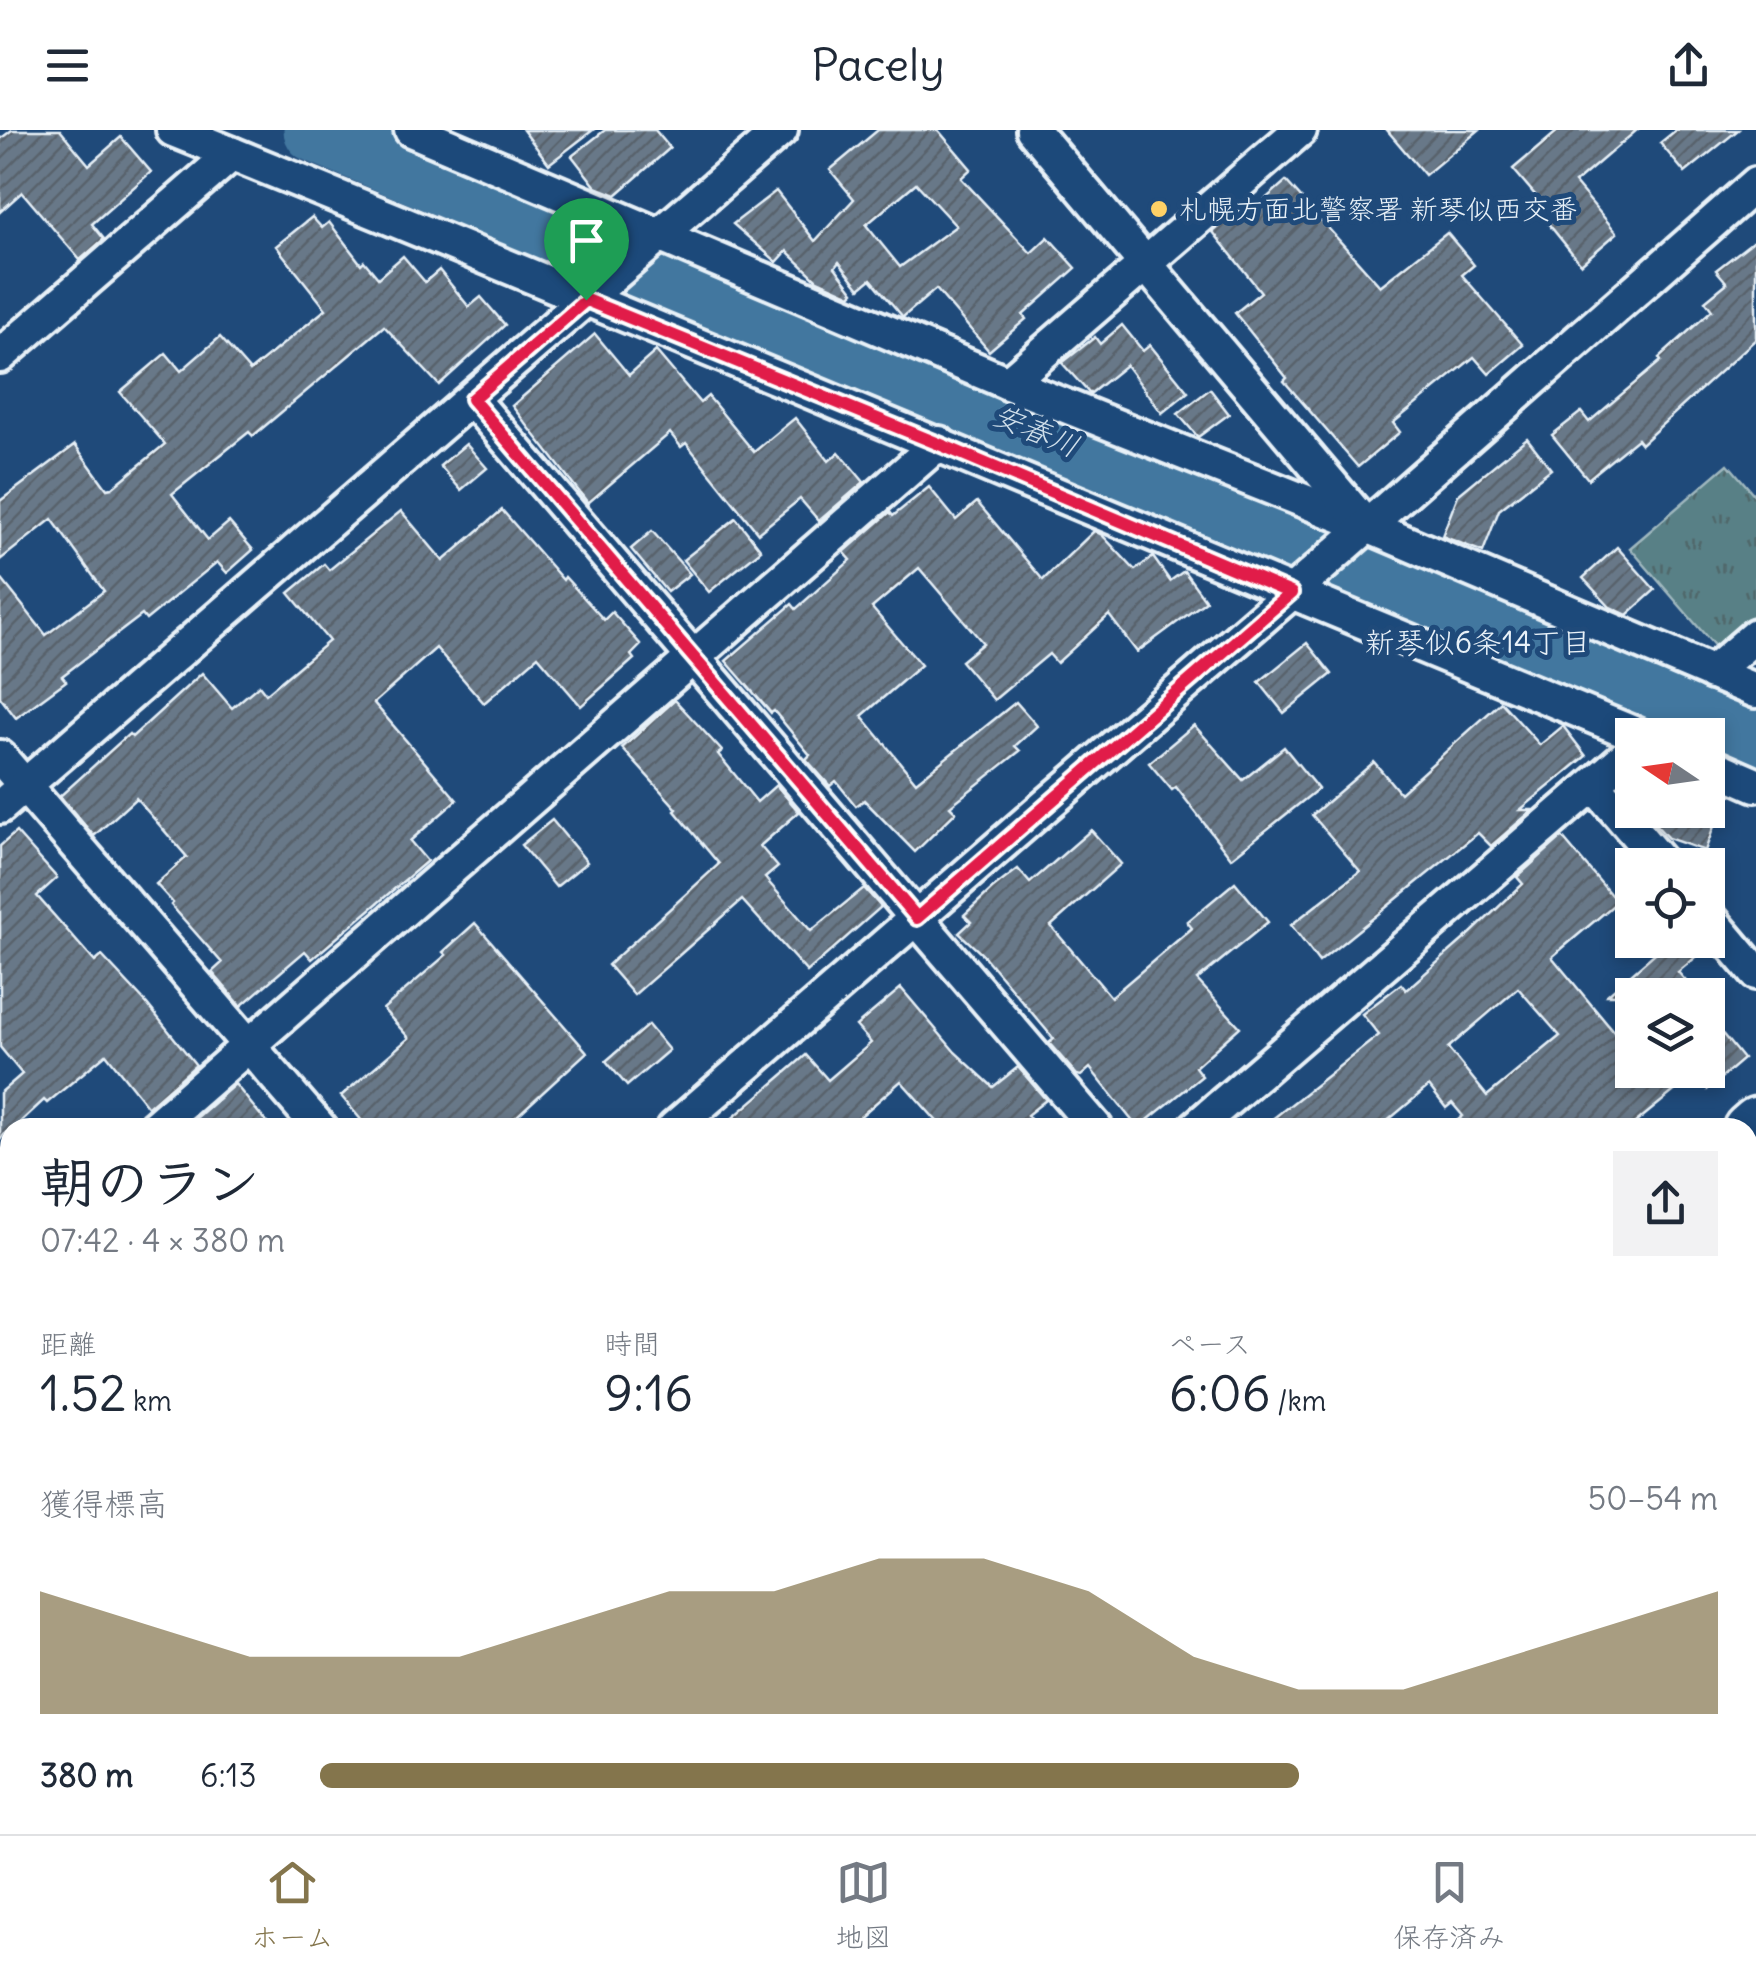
<!DOCTYPE html>
<html lang="ja">
<meta charset="utf-8">
<style>
:root{--surface:#fff;--page:#f2f2f3;--text:#1f2937;--muted:#747a83;--line:#e0e1e3;--accent:#84754c}
body{margin:0;font-family:Delius,"Klee One",sans-serif;background:var(--page);color:var(--text);height:100vh;display:flex;flex-direction:column;font-size:38px;white-space:nowrap}
*{box-sizing:border-box;margin:0}
p{font-size:32px;color:var(--muted)}
.icon{flex:none;width:55px;height:55px;fill:none;stroke:currentColor;stroke-width:2;stroke-linecap:round;stroke-linejoin:round}
.map{position:relative;flex:1;overflow:hidden}
.panel{position:absolute;left:0px;top:988px;width:1758px;height:718px;display:flex;flex-direction:column;background:var(--surface);border-radius:30px 30px 0 0;box-shadow:0 5px 15px #0003}
.panel>*{flex:none}
.needle{width:65px;rotate:283deg}
.fabs{position:absolute;left:1615px;top:588px;display:grid;gap:20px}
.fabs a{display:grid;place-items:center;width:110px;height:110px;border-radius:0px;background:var(--surface);box-shadow:0 5px 15px #0003;font-size:50px}
.pin{position:absolute;display:grid;place-items:center;width:85px;height:85px;color:#fff;margin:-102px -42px;border-radius:50% 50% 50% 0;rotate:-45deg;box-shadow:0 0 10px #0007}
.pin .icon{rotate:45deg}
.round{display:grid;place-items:center;flex:none;width:105px;height:105px;border-radius:0px;background:var(--page)}
.headline{display:flex;align-items:center;justify-content:space-between;height:170px;padding:0 40px}
h1{font-size:55px;font-weight:600;line-height:75px}
.metrics{display:grid;grid-template-columns:repeat(3,1fr);gap:15px;height:170px;padding:10px 40px}
.metrics div{display:grid;align-content:center}
.metrics b{font-size:50px;font-weight:600}
.metrics small{font-size:28px;font-weight:400}
.metrics p{font-size:28px}
.chart{height:280px;padding:20px 40px}
.chart p{display:flex;justify-content:space-between}
.chart svg{width:100%;height:180px;margin-top:10px;fill:var(--accent);opacity:.7}
ul{padding:0 40px;list-style:none;font-size:32px}
li{display:grid;grid-template-columns:160px 120px 1fr;align-items:center;height:75px}
li i{height:25px;border-radius:12px;background:var(--accent)}
header{display:flex;justify-content:space-between;align-items:center;height:130px;padding:0 40px;background:var(--surface);font-size:45px;font-weight:600}
.menu{display:flex;justify-content:space-around;align-items:center;height:140px;border-top:2px solid var(--line);background:var(--surface);font-size:28px;color:var(--muted)}
.menu a{display:grid;justify-items:center;gap:5px}
.menu .active{color:var(--accent)}
.map>svg:first-child{display:block}
.grass{fill:url(#grass-tufts);stroke:#a0b8bf;stroke-width:2.5}
.lines{fill:none;stroke-linecap:round;stroke-linejoin:round}
.river{stroke:#42779f;stroke-width:65}
.building{fill:url(#building-hatch);stroke:#e8f1f8;stroke-width:2.5;fill-rule:evenodd}
.street-casing{stroke:#e8f1f8;stroke-width:40}
.secondary-casing{stroke:#e8f1f8;stroke-width:55}
.street{stroke:#1f4a7a;stroke-width:32}
.secondary{stroke:#1f4a7a;stroke-width:48}
.route-casing{stroke:#fff;stroke-width:20}
.route{stroke:#e11d48;stroke-width:12}
.poi-dot{fill:#ffd166;stroke:#1f4a7a;stroke-width:4}
.labels{text-anchor:middle;stroke-width:10;stroke-linejoin:round;paint-order:stroke}
.poi-label{font-size:28px;fill:#e8f1f8;stroke:#1f4a7a;text-anchor:start}
.water-label{font-size:30px;font-style:italic;fill:#cfdfeb;stroke:#1f4a7a}
.neighbourhood-label{font-size:30px;fill:#e8f1f8;stroke:#1f4a7a}
</style>
<header><svg class="icon" aria-label="menu" viewBox="0 0 24 24"><path d="M4 6h16M4 12h16M4 18h16"/></svg>Pacely<svg class="icon" aria-label="share" viewBox="0 0 24 24"><path d="M12 15V3M7 8l5-5 5 5M5 13v7h14v-7"/></svg></header>
<div class="map">
<svg width="1756" height="1704" viewBox="0 0 1756 1704">
<defs>
<pattern id="grass-tufts" width="24" height="20" patternUnits="userSpaceOnUse" patternTransform="scale(2.5)"><rect width="24" height="20" fill="#588086"/><path d="M3 7l-1-3M5 7V3M7 7l1-3M15 17l-1-3M17 17v-4M19 17l1-3" fill="none" stroke="#50676b"/></pattern>
<pattern id="building-hatch" width="6" height="6" patternUnits="userSpaceOnUse" patternTransform="scale(2.5)"><rect width="6" height="6" fill="#687888"/><path d="M-1 1l2-2M0 6l6-6M5 7l2-2" fill="none" stroke="#59626c"/></pattern>
</defs>
<rect width="100%" height="100%" fill="#1f4a7a"/>
<filter id="ink" filterUnits="userSpaceOnUse"><feTurbulence type="fractalNoise" baseFrequency=".01" numOctaves="2"/><feDisplacementMap in="SourceGraphic" scale="20" xChannelSelector="R" yChannelSelector="G"/><feConvolveMatrix kernelMatrix="1 2 1 2 8 2 1 2 1" color-interpolation-filters="sRGB"/></filter>
<g filter="url(#ink)">
<!-- grass -->
<path class="grass" d="M1728,334L1756,367V488L1718,520L1630,418Z"/>
<g class="lines">
<!-- river -->
<path class="river" d="M316,0L1756,603"/>
</g>
<!-- building -->
<g class="building">
<path d="M12,0H60L89,35L121,7L151,42L92,94L104,109L80,130L22,62L0,82V9Z"/>
<path d="M523,0H593L549,34Z"/>
<path d="M605,0H655L670,18L616,65L596,57L572,26Z"/>
<path d="M878,0H938L971,39L961,48L1031,123L1048,107L1076,138L1023,185L1026,189L989,221L936,159L903,187L871,149L860,158L839,132L835,137L854,162L851,165L817,150L787,121L777,132L733,94L776,61L815,111L854,69L830,40ZM916,53L956,96L900,137L866,95Z"/>
<path d="M1387,0H1479L1425,45Z"/>
<path d="M1559,0H1637L1575,53L1617,103L1581,134L1547,92L1553,86L1513,39Z"/>
<path d="M1676,0H1738L1685,43L1660,13Z"/>
<path d="M1286,51L1380,156L1447,103L1474,135L1462,145L1523,215L1489,244L1474,227L1393,293L1400,302L1358,337L1284,251L1287,248L1235,183L1261,162L1213,102L1239,80L1245,87Z"/>
<path d="M312,87L322,98L329,92L361,134L364,131L378,148L403,126L425,152L439,140L469,177L481,167L505,195L439,255L384,196L253,306L249,302L172,364L208,410L229,392L253,420L227,443L217,432L146,490L142,485L62,546L66,551L16,588L0,567V447L46,505L104,461L52,389L0,430V371L75,315L107,359L112,358L165,314L120,262L166,223L181,241L220,207L250,241L326,179L276,116Z"/>
<path d="M1756,109V209L1641,314L1637,309L1588,349L1552,305L1581,282L1589,292L1661,231L1659,228L1712,180L1705,171L1727,153L1716,140Z"/>
<path d="M1122,195L1143,221L1150,215L1188,262L1162,283L1126,235L1090,264L1062,233L1095,207L1100,214Z"/>
<path d="M595,204L629,245L656,221L700,273L708,266L754,322L795,288L829,331L839,322L864,352L819,391L800,369L758,403L686,313L681,317L670,303L588,373L512,276Z"/>
<path d="M1210,259L1229,284L1198,307L1178,284Z"/>
<path d="M1527,308L1551,339L1499,380L1483,422L1442,406L1458,365Z"/>
<path d="M466,314L487,338L461,360L440,336Z"/>
<path d="M929,357L956,390L977,372L1043,450L1094,401L1102,405L1135,440L1153,427L1170,451L1184,441L1206,471L1137,522L1109,485L1057,533L1049,524L994,570L961,531L983,513L919,438L872,478L921,535L862,586L916,652L1016,572L1037,596L1015,616L1020,621L950,676L956,682L915,722L864,670L856,676L836,651L830,656L806,629L810,625L774,581L771,583L726,531L792,474L796,479L851,430L844,422L890,382L893,386Z"/>
<path d="M502,380L563,450L565,447L604,490L612,482L641,515L631,525L634,529L581,576L538,526L484,573L436,518L374,573L457,670L410,711L427,731L312,829L305,821L241,876L212,842L222,833L171,775L173,773L156,754L187,727L136,668L94,706L60,666L129,604L132,607L202,543L232,578L259,555L266,564L329,511L289,463L324,434L329,440L401,381L443,431Z"/>
<path d="M736,388L761,420L709,462L683,430Z"/>
<path d="M652,401L690,444L667,462L631,419Z"/>
<path d="M1617,417L1655,460L1627,485L1610,477L1583,448Z"/>
<path d="M1307,513L1332,544L1284,583L1259,552Z"/>
<path d="M675,570L722,621L718,624L757,672L776,655L799,682L760,716L778,737L765,748L811,801L864,758L881,777L807,842L742,770L634,865L608,835L719,734L675,681L677,679L622,618Z"/>
<path d="M1501,572L1540,615L1563,596L1586,626L1520,680H1533L1491,716L1478,703L1319,832L1291,795L1360,741L1312,685L1374,632L1400,663Z"/>
<path d="M1194,595L1243,650L1284,617L1318,659L1231,728L1176,657L1172,660L1149,633Z"/>
<path d="M1642,680H1720L1705,721L1668,708Z"/>
<path d="M552,690L587,732L556,757L521,715Z"/>
<path d="M1091,700L1121,734L1051,796L1111,867L1192,798L1187,792L1235,752L1268,792L1197,850L1240,897L1195,937L1202,946L1138,998L1090,938L1081,946L1077,945L1049,913L1054,909L983,825L959,803L971,792L964,785L992,759L1018,739L1030,753Z"/>
<path d="M16,702L57,748L37,766L95,832L102,826L147,874L196,935L148,977L106,924L47,973L44,970L14,998H10L0,1010V963L22,944L0,917V716Z"/>
<path d="M1562,707L1617,772L1552,827L1632,924V940H1700L1629,998H1448L1463,986L1452,973L1446,978L1429,956L1379,998H1261L1379,905L1362,884L1401,854L1406,860L1470,804L1523,754L1517,747ZM1518,858L1560,906L1487,966L1448,918Z"/>
<path d="M475,793L587,922L504,998H368L341,966L409,908L383,879L446,825L443,822Z"/>
<path d="M1670,810H1702L1708,817L1678,842L1698,865H1607Z"/>
<path d="M901,858L955,922L993,957L1018,937L1046,970L1027,985L1037,998H943L901,951L847,998H721L806,925L828,950L871,913L856,896Z"/>
<path d="M1708,886L1743,929L1708,959Z"/>
<path d="M648,895L669,920L627,956L606,931Z"/>
<path d="M235,954L271,998H185Z"/>
</g>
<g class="lines">
<!-- street casing -->
<g class="street-casing">
<g id="street">
<path d="M173,0C663,197 1149,405 1638,605"/>
<path d="M411,0L1008,253L1367,396L1756,561"/>
<path d="M1033,0L1362,391"/>
<path d="M0,226L232,24"/>
<path d="M1008,253L1300,0"/>
<path d="M472,269L1096,998"/>
<path d="M1712,543L1756,505"/>
<path d="M0,627L320,998"/>
<path d="M1708,634L1756,655"/>
<path d="M1595,656L1663,735"/>
<path d="M0,677L781,0"/>
<path d="M1708,786L1756,843"/>
<path d="M154,998L939,313"/>
<path d="M674,998L1291,463L1756,54"/>
<path d="M1195,998L1632,621"/>
<path d="M0,1080L10,1092"/>
<path d="M0,1132L10,1123"/>
<path d="M1748,1159L1756,1168"/>
<path d="M1748,1451L1756,1461"/>
<path d="M0,1556L10,1568"/>
<path d="M1748,1637L1756,1629"/>
<path d="M119,1695L126,1704"/>
<path d="M1696,1695L1704,1704"/>
<path d="M385,1704L395,1695"/>
<path d="M1424,1704L1434,1695"/>
</g>
</g>
<!-- secondary casing -->
<g class="secondary-casing">
<g id="secondary">
<path d="M1748,999L1756,992"/>
<path d="M943,1704L953,1695"/>
</g>
</g>
<!-- street -->
<use href="#street" class="street"/>
<!-- secondary -->
<use href="#secondary" class="secondary"/>
</g>
</g>
<g class="lines" filter="url(#ink)">
<!-- route casing -->
<g class="route-casing">
<path id="route" d="M586,170L939,314L1291,463L917,788L472,269Z"/>
</g>
<!-- route -->
<use href="#route" class="route"/>
</g>
<!-- markers -->
<circle class="poi-dot" cx="1159" cy="79" r="10"/>
<g class="labels">
<!-- poi labels -->
<g class="poi-label">
<text x="1179" y="89">札幌方面北警察署 新琴似西交番</text>
</g>
<!-- water labels -->
<g class="water-label">
<text transform="translate(1036 301) rotate(23)" y="10">安春川</text>
</g>
<!-- neighbourhood labels -->
<g class="neighbourhood-label">
<text x="1478" y="523">新琴似6条14丁目</text>
</g>
</g>
</svg>
<div class="fabs">
<a><svg class="needle" viewBox="-14 -14 28 28"><path d="M0-13l5 13h-10z" fill="#e53935"/><path d="M0 13l5-13h-10z" fill="#747a83"/></svg></a>
<a><svg class="icon" aria-label="locate" viewBox="0 0 24 24"><circle cx="12" cy="12" r="6"/><path d="M12 2v4M12 18v4M2 12h4M18 12h4"/></svg></a>
<a><svg class="icon" aria-label="layers" viewBox="0 0 24 24"><path d="M12 4l9 5-9 5-9-5zM3 14l9 5 9-5"/></svg></a>
</div>
<div class="pin" style="left:586px;top:170px;background:#1e9e55"><svg class="icon" aria-label="arrive" viewBox="0 0 24 24"><path d="M6 21V4h12l-3 4 3 4H6"/></svg></div>
<section class="panel">
<div class="headline"><div><h1>朝のラン</h1><p>07:42 · 4 × 380 m</p></div><a class="round"><svg class="icon" aria-label="share" viewBox="0 0 24 24"><path d="M12 15V3M7 8l5-5 5 5M5 13v7h14v-7"/></svg></a></div>
<div class="metrics">
<div><p>距離</p><b>1.52<small> km</small></b></div>
<div><p>時間</p><b>9:16</b></div>
<div><p>ペース</p><b>6:06<small> /km</small></b></div>
</div>
<div class="chart"><p><span>獲得標高</span>50–54 m</p>
<svg viewBox="0 0 160 44" preserveAspectRatio="none"><path d="M0 44V14L10 22L20 30L30 30L40 30L50 22L60 14L70 14L80 6L90 6L100 14L110 30L120 38L130 38L140 30L150 22L160 14V44z"/></svg>
</div>
<ul>
<li><b>380 m</b>6:13<i style="width:70%"></i></li>
</ul>
</section>
</div>
<nav class="menu">
<a class="active"><svg class="icon" aria-label="home" viewBox="0 0 24 24"><path d="M3 11l9-7 9 7M6 9v11h12V9"/></svg>ホーム</a>
<a><svg class="icon" aria-label="map" viewBox="0 0 24 24"><path d="M3 6l6-2 6 2 6-2v14l-6 2-6-2-6 2zM9 4v14M15 6v14"/></svg>地図</a>
<a><svg class="icon" aria-label="saved" viewBox="0 0 24 24"><path d="M7 4h10v16l-5-4-5 4z"/></svg>保存済み</a>
</nav>
